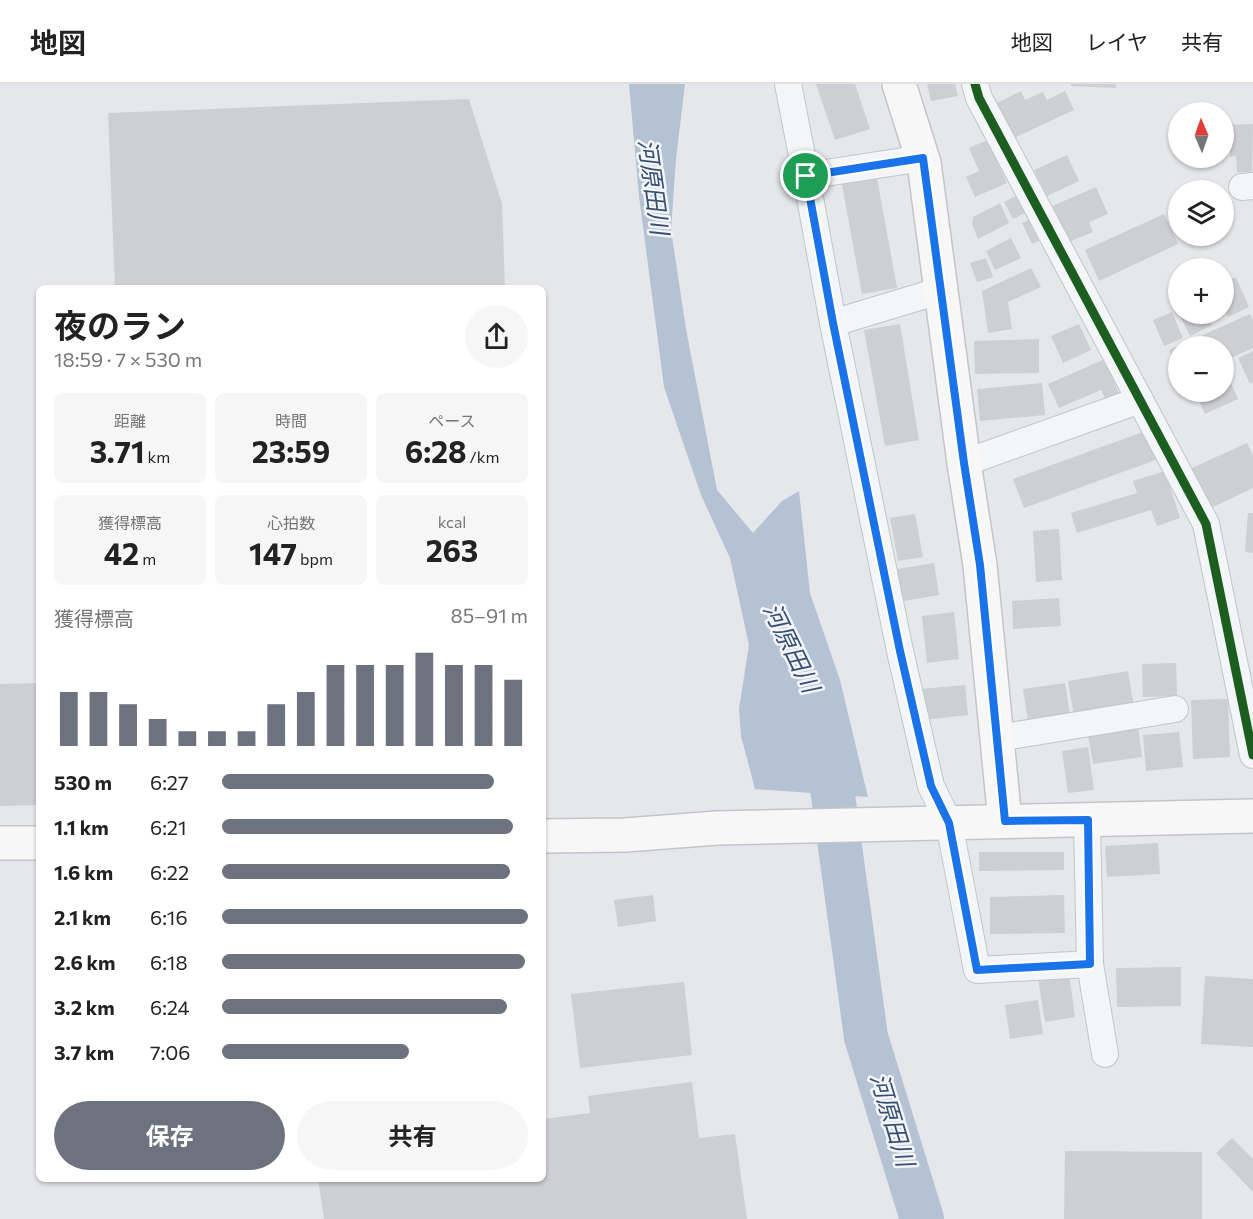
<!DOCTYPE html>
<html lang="ja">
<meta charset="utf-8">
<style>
:root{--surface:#fff;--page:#f6f6f6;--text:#222;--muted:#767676;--line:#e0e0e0;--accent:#6c727e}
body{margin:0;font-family:Commissioner,"Noto Sans JP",sans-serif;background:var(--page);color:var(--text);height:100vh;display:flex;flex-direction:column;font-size:22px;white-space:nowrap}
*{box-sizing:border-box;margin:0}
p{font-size:20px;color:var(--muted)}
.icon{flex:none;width:33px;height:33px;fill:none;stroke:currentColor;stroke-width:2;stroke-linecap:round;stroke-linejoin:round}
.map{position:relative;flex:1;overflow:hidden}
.sheet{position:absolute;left:36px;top:201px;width:510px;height:897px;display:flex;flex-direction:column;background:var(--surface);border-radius:9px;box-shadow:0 2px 4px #0004}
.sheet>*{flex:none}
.needle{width:39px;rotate:358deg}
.buttons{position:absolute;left:1168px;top:18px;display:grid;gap:12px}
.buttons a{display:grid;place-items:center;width:66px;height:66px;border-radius:50%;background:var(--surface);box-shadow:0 2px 4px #0004;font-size:30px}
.pin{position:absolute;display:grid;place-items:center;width:51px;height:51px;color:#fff;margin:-26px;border:3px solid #fff;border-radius:50%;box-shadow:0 2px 6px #0007}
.round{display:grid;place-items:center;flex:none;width:63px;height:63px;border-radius:32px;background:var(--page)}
.headline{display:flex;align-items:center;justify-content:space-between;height:102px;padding:0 18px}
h1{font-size:33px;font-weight:700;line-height:45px}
.metrics{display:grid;grid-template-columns:repeat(3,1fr);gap:9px;height:102px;padding:6px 18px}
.metrics div{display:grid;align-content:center;border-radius:9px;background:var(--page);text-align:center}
.metrics b{font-size:30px;font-weight:700}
.metrics small{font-size:16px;font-weight:400}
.metrics p{font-size:16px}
.chart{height:168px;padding:12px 18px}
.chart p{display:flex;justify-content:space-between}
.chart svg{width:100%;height:108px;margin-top:6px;stroke:var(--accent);stroke-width:6}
.cta{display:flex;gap:12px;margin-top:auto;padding:12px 18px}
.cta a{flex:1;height:69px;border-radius:36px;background:var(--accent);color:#fff;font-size:24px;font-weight:700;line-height:69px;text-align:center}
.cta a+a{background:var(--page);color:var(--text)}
ul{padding:0 18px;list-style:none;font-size:20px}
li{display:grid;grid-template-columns:96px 72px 1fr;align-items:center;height:45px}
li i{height:15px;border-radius:8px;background:var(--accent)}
header{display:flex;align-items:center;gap:36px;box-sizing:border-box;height:84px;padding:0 30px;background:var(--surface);border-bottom:2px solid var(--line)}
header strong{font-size:28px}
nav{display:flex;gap:33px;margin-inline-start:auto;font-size:21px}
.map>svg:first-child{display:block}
.water{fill:#b5c2d4}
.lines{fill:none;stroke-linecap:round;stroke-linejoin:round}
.river{stroke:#b5c2d4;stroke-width:44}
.building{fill:#cecfd2}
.street-casing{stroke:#c3c5c8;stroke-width:28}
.secondary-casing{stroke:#c3c5c8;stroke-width:36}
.street{stroke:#f4f5f6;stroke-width:26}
.secondary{stroke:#f7f7f8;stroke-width:33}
.cycleway-casing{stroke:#f3f5f8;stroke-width:13}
.cycleway{stroke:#1b5e20;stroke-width:9}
.route-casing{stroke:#fff;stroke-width:12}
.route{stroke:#1a73e8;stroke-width:8}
.labels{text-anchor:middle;stroke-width:5;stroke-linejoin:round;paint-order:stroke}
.water-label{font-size:24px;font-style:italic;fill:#364f77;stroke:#f3f5f8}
</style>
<header>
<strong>地図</strong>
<nav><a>地図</a><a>レイヤ</a><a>共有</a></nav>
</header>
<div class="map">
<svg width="1253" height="1135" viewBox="0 0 1253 1135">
<rect width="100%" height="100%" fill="#e5e7ea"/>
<!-- water -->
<path class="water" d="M629,0H685L676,75L671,146L686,245L717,406L753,449L782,417L799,407L810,509L840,596L868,713L755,705L741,652L739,625L749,561L730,474L701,411L664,303L639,112Z"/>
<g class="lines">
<!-- river -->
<path class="river" d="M825,653L866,953L922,1135"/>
</g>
<!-- building -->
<g class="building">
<path d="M816,0H855L870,45L835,56Z"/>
<path d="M927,0H955L958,12L931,17Z"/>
<path d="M1071,0H1116V4L1071,2Z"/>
<path d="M1021,7L1025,16L1043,8L1047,16L1065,7L1074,26L1014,54L997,19Z"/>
<path d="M469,15L502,120L505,204H115L108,29Z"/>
<path d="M1253,40L1252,88H1237L1236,72L1230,73V63H1224V41Z"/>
<path d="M988,56L1007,99L975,113L966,93L979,87L969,64Z"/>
<path d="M1067,71L1079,97L1047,112L1034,86Z"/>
<path d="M876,89L897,204L862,210L841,95Z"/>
<path d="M1096,103L1108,130L1089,138L1093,148L1066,159L1050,123Z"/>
<path d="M1024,108L1033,125L1013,135L1004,118Z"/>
<path d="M1000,119L1009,139L978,155L972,140L973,133Z"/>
<path d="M1164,130L1178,160L1099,197L1085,166Z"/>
<path d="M1036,132L1046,153L1032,160L1022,139Z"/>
<path d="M1011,154L1021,174L995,186L986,167Z"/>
<path d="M986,174L993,193L977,198L970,179Z"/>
<path d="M1031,184L1041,203L1008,218L1012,245L988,249L982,207Z"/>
<path d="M1236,193L1249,223L1228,233L1224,224V198Z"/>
<path d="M1172,228L1183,254L1164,262L1153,236Z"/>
<path d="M1179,230H1206L1212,241L1190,252Z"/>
<path d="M1250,230L1253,236V264L1224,277V262H1179V289L1169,266Z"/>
<path d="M900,240L919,356L885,362L864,246Z"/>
<path d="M1079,240L1091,266L1063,279L1051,252Z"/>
<path d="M1039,255V289L975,290L974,257Z"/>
<path d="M1253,267V298L1250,300L1238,274Z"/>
<path d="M1105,275L1122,317L1109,323L1101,306L1059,324L1048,300Z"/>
<path d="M1226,288L1238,315L1205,330L1195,308H1224V289Z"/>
<path d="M1042,299L1045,331L980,337L977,305Z"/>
<path d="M1151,345L1161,374L1024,424L1013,395Z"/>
<path d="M1247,359L1253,372V404L1211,424L1192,384Z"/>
<path d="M1165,387L1180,434L1157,442L1151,426L1077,449L1071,429L1137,409L1133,397Z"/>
<path d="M1248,429H1253V469L1245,468Z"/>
<path d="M915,430L923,473L898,477L890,434Z"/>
<path d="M1059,445L1062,496L1036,498L1033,447Z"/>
<path d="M934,479L939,511L898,518L892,486Z"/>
<path d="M1059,514L1061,542L1013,545L1012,517Z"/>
<path d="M954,528L959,575L927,579L922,532Z"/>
<path d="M1176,579L1177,612L1143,613L1142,580Z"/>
<path d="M1128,587L1134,623L1074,633L1068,597Z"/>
<path d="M39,599V721L0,722V600Z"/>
<path d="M1065,599L1070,631L1028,637L1023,605Z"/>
<path d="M965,601L968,631L923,636L920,605Z"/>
<path d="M1228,615L1230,673L1193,675L1191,616Z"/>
<path d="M1138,643L1142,673L1093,680L1088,651Z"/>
<path d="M1179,648L1183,683L1146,687L1143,651Z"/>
<path d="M1088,663L1094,706L1068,709L1062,667Z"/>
<path d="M1158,759L1160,790L1107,793L1105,762Z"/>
<path d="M979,768H1064V786L979,787Z"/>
<path d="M653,811L656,837L618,843L614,816Z"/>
<path d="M1064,811L1065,849L990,850V813Z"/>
<path d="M1181,883V922L1117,923L1116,884Z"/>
<path d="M1069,889L1075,933L1045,938L1038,894Z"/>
<path d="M1205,892L1253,895V963L1201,960Z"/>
<path d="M684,898L692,971L580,984L571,910Z"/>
<path d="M1038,916L1043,950L1010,955L1005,921Z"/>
<path d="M692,998L699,1054L735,1050L747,1135H324L318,1095H543V1035L590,1029L588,1012Z"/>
<path d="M1232,1054L1253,1075V1108L1216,1069Z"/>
<path d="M1065,1067L1202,1068V1135H1064Z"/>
</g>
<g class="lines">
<!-- street casing -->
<g class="street-casing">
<g id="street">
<path d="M788,0L806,92L923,74"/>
<path d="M975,0L979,14L1206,440L1253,671"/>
<path d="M806,92L833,239L942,206"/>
<path d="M1242,103L1253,102"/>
<path d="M833,239L900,567L931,702L949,739L977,886L1090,880L1087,736"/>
<path d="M964,379L1140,316"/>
<path d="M998,654L1175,625"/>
<path d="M1090,880L1105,970"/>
</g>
</g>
<!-- secondary casing -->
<g class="secondary-casing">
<g id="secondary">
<path d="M899,0L924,79L964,379L980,481L1005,737"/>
<path d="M543,752L625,751L717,744L1253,732"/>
<path d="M0,759H39"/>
</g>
</g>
<!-- street -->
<use href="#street" class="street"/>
<!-- secondary -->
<use href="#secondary" class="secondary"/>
<!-- cycleway casing -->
<g class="cycleway-casing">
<g id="cycleway">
<path d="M975,0L979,14L1206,440L1253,671"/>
<path d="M833,239L900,567L931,702L949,739L977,886L1090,880L1087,736"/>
</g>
</g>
<!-- cycleway -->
<use href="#cycleway" class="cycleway"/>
</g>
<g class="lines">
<!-- route casing -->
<g class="route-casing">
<path id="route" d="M923,74L964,379L980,481L1005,737L1088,736L1090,880L977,886L949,739L931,702L900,567L833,239L806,92Z"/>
</g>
<!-- route -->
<use href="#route" class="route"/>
</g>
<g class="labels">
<!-- water labels -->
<g class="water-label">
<text transform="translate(653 103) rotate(82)" y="8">河原田川</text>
<text transform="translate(791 564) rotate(64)" y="8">河原田川</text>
<text transform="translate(892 1036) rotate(73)" y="8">河原田川</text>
</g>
</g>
</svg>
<div class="buttons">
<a><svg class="needle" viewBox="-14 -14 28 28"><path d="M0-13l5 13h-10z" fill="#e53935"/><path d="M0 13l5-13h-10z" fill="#767676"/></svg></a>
<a><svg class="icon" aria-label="layers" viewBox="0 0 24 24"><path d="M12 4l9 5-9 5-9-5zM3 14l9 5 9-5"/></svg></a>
<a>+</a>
<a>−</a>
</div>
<div class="pin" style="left:806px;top:92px;background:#1e9e55"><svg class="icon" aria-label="arrive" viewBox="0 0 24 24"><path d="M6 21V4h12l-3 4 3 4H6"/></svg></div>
<section class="sheet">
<div class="headline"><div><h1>夜のラン</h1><p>18:59 · 7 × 530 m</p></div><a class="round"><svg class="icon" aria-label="share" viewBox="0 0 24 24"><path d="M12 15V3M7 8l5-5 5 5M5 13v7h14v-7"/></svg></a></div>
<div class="metrics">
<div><p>距離</p><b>3.71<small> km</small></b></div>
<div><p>時間</p><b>23:59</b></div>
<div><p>ペース</p><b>6:28<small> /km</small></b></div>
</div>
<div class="metrics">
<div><p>獲得標高</p><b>42<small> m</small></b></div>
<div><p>心拍数</p><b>147<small> bpm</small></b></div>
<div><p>kcal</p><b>263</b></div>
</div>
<div class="chart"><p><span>獲得標高</span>85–91 m</p>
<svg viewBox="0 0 160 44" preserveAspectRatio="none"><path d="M5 44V22M15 44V22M25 44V27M35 44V33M45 44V38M55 44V38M65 44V38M75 44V27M85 44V22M95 44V11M105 44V11M115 44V11M125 44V6M135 44V11M145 44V11M155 44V17"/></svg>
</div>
<ul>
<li><b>530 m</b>6:27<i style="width:89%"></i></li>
<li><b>1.1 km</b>6:21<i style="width:95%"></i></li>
<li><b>1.6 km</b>6:22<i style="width:94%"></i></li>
<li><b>2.1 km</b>6:16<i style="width:100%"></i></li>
<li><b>2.6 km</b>6:18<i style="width:99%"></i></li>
<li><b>3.2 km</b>6:24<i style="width:93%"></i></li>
<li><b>3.7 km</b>7:06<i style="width:61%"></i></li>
</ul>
<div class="cta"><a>保存</a><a>共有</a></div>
</section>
</div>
